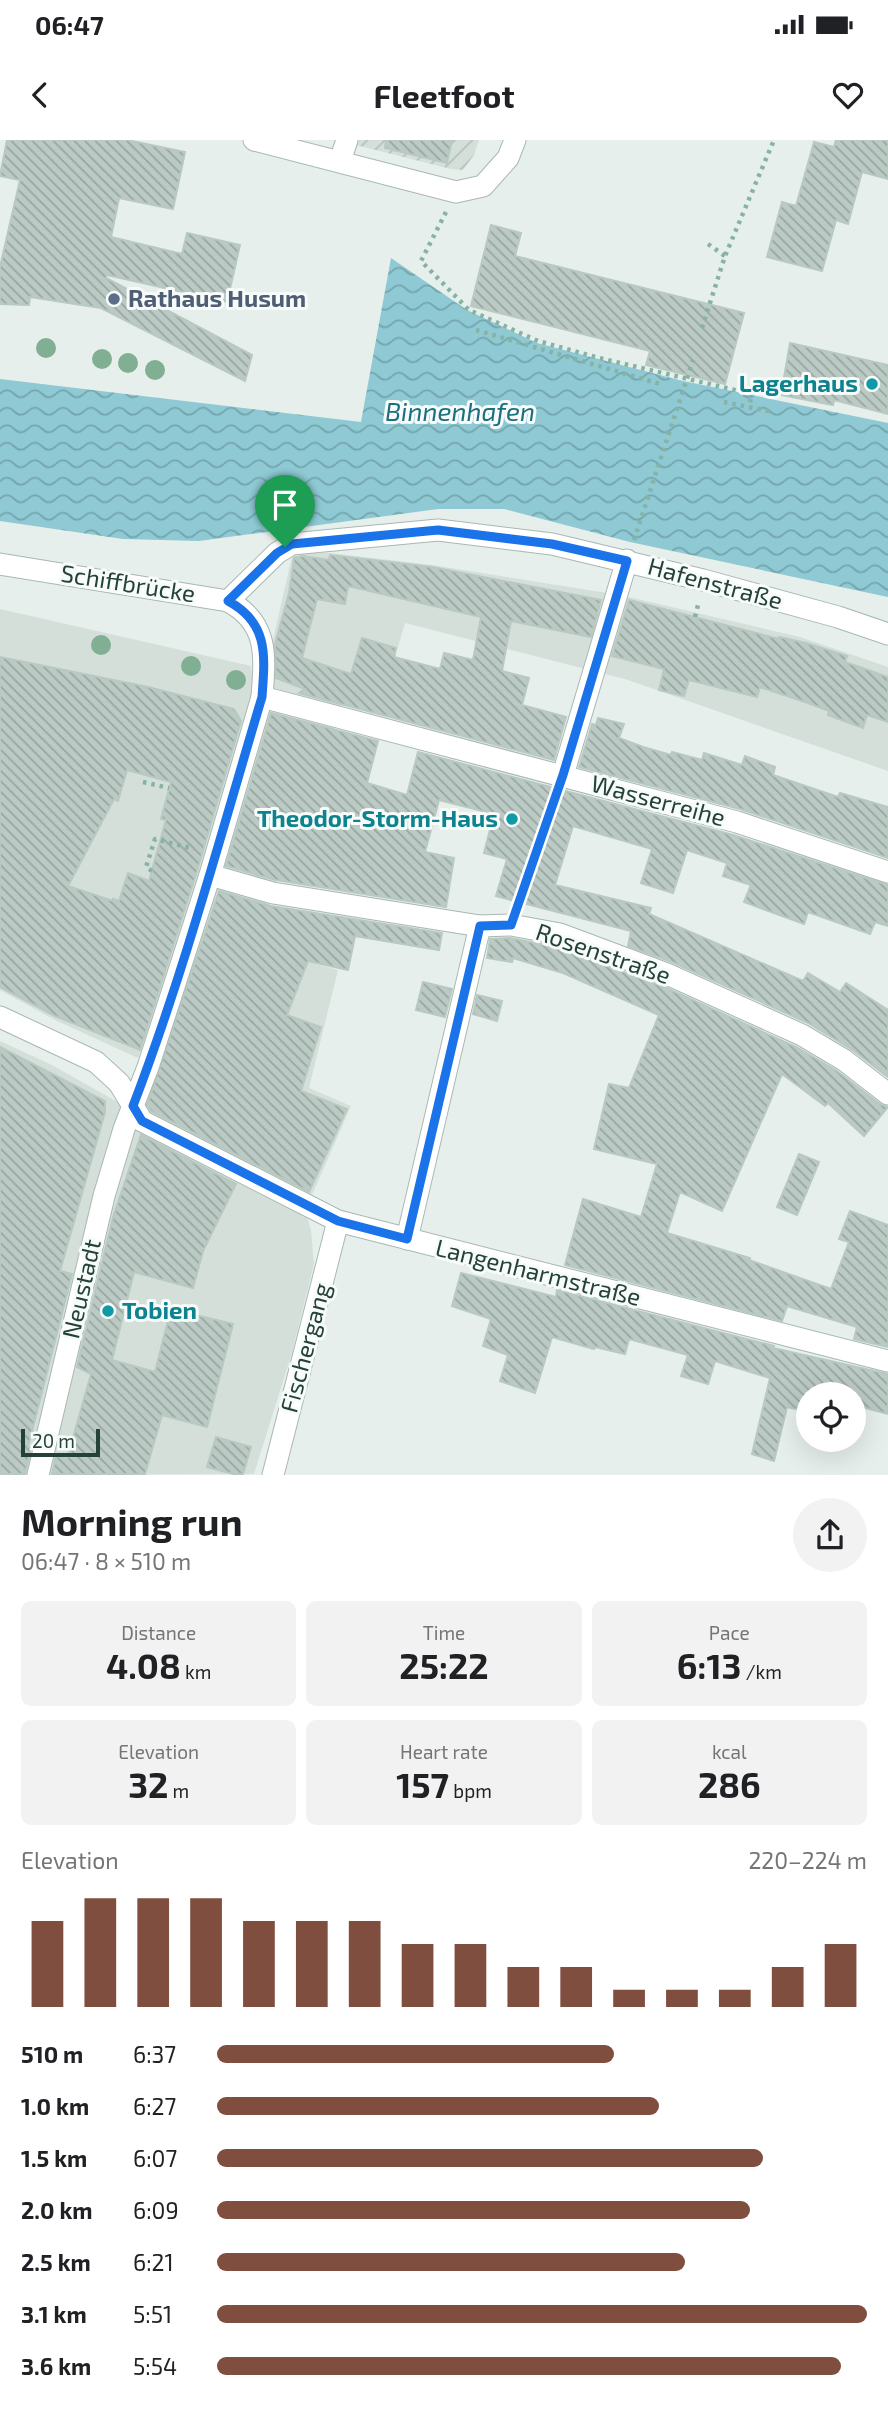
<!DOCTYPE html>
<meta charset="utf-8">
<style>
:root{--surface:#fff;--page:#f2f2f2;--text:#202124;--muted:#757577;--accent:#7f4e3f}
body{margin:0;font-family:"Exo 2",sans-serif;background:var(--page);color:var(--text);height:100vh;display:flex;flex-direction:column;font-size:26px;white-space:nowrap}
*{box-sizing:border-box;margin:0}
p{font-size:23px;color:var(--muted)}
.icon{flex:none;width:38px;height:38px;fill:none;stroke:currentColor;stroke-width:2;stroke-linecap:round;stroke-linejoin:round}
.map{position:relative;height:1335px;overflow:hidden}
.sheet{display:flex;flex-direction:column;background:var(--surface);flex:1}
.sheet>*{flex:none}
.tools{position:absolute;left:796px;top:1242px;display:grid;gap:14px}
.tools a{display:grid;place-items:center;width:70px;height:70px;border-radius:50%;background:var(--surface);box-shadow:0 7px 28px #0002;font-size:35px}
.scale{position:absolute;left:21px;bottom:18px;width:79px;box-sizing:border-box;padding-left:7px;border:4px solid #24423a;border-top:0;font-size:19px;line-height:24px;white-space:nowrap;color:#24423a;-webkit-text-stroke:5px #f7fbf9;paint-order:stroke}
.pin{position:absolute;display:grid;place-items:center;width:60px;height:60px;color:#fff;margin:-72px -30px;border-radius:50% 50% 50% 0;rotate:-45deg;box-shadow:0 0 7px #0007}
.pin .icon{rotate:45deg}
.round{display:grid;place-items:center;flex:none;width:74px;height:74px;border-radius:37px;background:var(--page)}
.overview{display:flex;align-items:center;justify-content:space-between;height:119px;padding:0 21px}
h1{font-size:38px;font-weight:700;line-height:52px}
.metrics{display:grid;grid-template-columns:repeat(3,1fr);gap:10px;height:119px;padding:7px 21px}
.metrics div{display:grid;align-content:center;border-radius:10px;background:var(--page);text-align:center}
.metrics b{font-size:35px;font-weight:700}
.metrics small{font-size:19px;font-weight:400}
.metrics p{font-size:19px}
.chart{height:196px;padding:14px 21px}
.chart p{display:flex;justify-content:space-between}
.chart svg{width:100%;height:126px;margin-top:7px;stroke:var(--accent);stroke-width:6}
ul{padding:0 21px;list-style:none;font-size:23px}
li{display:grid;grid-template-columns:112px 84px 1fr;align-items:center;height:52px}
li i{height:18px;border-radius:9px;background:var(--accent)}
.status{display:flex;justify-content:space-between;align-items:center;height:49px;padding:0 35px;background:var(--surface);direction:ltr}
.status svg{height:19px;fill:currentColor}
header{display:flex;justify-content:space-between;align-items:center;height:91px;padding:0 21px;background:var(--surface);font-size:32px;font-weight:700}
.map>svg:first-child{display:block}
.built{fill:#d4dfda}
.industrial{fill:url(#industrial-furrows)}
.water{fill:url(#water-waves)}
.building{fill:url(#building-back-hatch);stroke:#b8c9c2;stroke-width:2;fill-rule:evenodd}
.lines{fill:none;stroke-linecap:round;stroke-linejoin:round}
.minor-casing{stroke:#a8b8b2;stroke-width:23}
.path{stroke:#86b3a5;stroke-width:4.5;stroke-dasharray:3.5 5;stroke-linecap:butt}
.minor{stroke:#fff;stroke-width:21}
.tree{fill:#80af93}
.route-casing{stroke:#fff;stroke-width:14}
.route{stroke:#1a73e8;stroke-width:9}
.service-dot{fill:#5c6f8a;stroke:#f7fbf9;stroke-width:2.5}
.culture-dot{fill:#0f9aa8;stroke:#f7fbf9;stroke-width:2.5}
.labels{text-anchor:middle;stroke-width:6;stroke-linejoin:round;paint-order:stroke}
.service-label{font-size:24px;font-weight:bold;fill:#4e5e75;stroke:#f7fbf9;text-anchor:start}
.culture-label{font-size:24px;font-weight:bold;fill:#0d838f;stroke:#f7fbf9;text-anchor:end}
.street-label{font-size:24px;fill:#24423a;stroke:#f7fbf9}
.water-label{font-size:26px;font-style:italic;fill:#1c6f80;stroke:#f7fbf9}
</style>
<div class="status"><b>06:47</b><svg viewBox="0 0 49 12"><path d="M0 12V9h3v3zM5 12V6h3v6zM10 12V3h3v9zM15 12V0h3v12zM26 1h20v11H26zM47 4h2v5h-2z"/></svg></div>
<header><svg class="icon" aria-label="back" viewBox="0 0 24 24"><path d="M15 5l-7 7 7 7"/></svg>Fleetfoot<svg class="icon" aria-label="heart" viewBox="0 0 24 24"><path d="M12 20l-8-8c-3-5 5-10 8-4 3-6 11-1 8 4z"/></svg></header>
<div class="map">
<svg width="888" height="1335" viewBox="0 0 888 1335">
<defs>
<pattern id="industrial-furrows" width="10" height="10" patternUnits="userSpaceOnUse" patternTransform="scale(1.75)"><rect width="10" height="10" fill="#d4dfda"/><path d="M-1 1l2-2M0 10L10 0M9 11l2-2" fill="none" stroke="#b6c1bc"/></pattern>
<pattern id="water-waves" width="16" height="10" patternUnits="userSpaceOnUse" patternTransform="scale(1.75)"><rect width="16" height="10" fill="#8ec9d4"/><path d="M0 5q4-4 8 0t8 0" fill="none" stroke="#74a5ad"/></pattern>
<pattern id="building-back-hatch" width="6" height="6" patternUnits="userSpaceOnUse" patternTransform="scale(1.75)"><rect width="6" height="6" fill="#bbcac4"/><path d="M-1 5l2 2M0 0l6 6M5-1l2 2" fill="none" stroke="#98a6a0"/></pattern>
</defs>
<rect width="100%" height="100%" fill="#e6efeb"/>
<!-- built -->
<g class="built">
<path d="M293,412L330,413L432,425L620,455L800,497L888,527V631L625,539L405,483L379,573L341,564L310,688L275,743L221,727Z"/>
<path d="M0,469L251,526L254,554L204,736L138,918L55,880L0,850Z"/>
<path d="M215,746L268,761L252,807L338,830L309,948L351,966L305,1071L311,1090L314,1124L291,1216L254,1334L0,1335V901L52,925L121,964L156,925Z"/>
</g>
<!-- industrial -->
<path class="industrial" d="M336,0H479L474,15L463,30L451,29Z"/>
<!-- water -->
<path class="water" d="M391,118L467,170L537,203L683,241L888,283V457L630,402L504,369H438L199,401L123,399L0,381V239L361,282Z"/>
<!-- building -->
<g class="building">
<path d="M7,0H127L185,12L173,69L119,58L111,97L182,114L187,93L240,105L227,162L107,135L106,138L252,215L245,241L101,168L30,157L29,165L0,164V127L20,40L0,36Z"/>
<path d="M386,0H452L447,23L385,8Z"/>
<path d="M836,0H888V39L862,32L848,84L836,80L822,131L767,117L782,62L796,66L814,2L834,7Z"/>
<path d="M491,85L521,93L515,116L744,173L725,244L646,225L650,211L471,166Z"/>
<path d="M790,203L888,225V274L834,260L833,265L781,255Z"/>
<path d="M330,415L432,427L601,460L591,497L511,481L502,531L529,538L522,565L566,577L554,620L299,553L305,549L276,538L275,504L289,453L294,418L303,416L329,420ZM348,446L481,477L473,520L444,513L440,529L394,517L396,508L362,498L351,534L302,518L317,459L345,464Z"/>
<path d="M629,460L779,499V497L806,503L847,516L845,522L888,537V582L867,575L863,588L828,575L829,571L808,563L760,547L757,557L689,540L684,556L659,550L664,529L612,516Z"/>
<path d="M0,517L148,547L234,569L241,581L197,731L140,910L55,876L0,847ZM127,630L171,642L161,679L166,680L149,741L128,733L119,761L113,759V761L68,746L114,659L118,661Z"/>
<path d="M271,573L378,601L367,643L407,655L418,612L733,695L888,745V786L875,782L870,794L808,772L804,784L744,762L751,745L723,736L727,723L687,710L673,753L641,743L652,709L573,686L555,745L651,768L649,774L803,841L808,833L840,852L846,843L888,870V937L851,909L808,883L672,822L628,806L631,791L496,756L507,719L484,713L494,674L439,660L425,712L454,718L446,767L276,740L226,726Z"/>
<path d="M598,578L624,584L619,598L643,607L671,615L672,612L702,620L704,613L742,625L745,616L775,627L773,635L838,657L840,653L888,667V718L740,669L579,627L592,584L596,585Z"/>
<path d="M219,751L271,766L442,793L439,810L355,796L348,830L308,821L287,875L321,887L301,951L347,969L309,1052L151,971L147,965Z"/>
<path d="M510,798L556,807L662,846L796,907L837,931L880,964L888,967L864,996L828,963L825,966L782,934L722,1071L680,1052L667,1093L750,1118L749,1120L831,1149L849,1102L839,1099L850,1071L888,1085V1207L854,1199L857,1187L787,1166L782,1181L565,1125L583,1059L641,1077L657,1024L594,1009L609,944L629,948L659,875L563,833L513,818L512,822L487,818L490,799Z"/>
<path d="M423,842L452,849L445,877L416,870Z"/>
<path d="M477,855L502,861L497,881L473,874Z"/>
<path d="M0,907L105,961V972L60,1131L72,1134L28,1307L31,1308L25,1334H0Z"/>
<path d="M141,995L236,1044L203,1111L193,1148L134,1132L112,1220L155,1232L171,1169L233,1184L207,1287L162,1275L145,1334H52L56,1316L67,1319L91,1234L77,1227L113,1077Z"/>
<path d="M799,1014L819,1022L797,1075L777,1067Z"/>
<path d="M461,1133L556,1157L557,1150L774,1206L773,1208L888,1234V1274L854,1265V1255H808L804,1271L787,1267L774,1321L752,1314L770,1238L715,1221L708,1244L681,1236L688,1215L629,1199L625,1214L595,1207L594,1209L552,1197L535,1253L500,1241L508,1215L483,1206L491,1179L452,1166Z"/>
<path d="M216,1297L251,1307L243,1334H233L207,1327Z"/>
</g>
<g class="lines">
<!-- minor casing -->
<g class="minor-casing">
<g id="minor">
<path d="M254,0L456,52L483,46L508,18L515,0"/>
<path d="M340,21L347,0"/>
<path d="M0,424L228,461C269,483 265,516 262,557L210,735L148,927L124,989L104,1056L38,1335"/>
<path d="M228,461L277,413L292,404L438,390L552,404L703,440L838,477L888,494"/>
<path d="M262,557L737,682L888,732"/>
<path d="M563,635L627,420"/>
<path d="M210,735L273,753L480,786L511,785L560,794L667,834L802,895L844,920L888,954"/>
<path d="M0,877L96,922L119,943L142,981L338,1081L888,1221"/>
<path d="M407,1099L480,786"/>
<path d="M273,1335L338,1081"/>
</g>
</g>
<!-- path -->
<g class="path">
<path d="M446,72L421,121L469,170L538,201L599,218L752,254L749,267"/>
<path d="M708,104L725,116"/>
<path d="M702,188L725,116L774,0"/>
<path d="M476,190L660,244"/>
<path d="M724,262L773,272"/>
<path d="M634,400L693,220"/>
<path d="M695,477L699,461"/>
<path d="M143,642L169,648"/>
<path d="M152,731L146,727L155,699L194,709"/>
<path d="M519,765L556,657"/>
</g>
<!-- minor -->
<use href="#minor" class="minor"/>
</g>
<!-- trees -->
<g class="tree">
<circle cx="46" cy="208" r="10"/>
<circle cx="102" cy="219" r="10"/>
<circle cx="128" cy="223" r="10"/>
<circle cx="155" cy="230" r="10"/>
<circle cx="101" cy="505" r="10"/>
<circle cx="191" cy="526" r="10"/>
<circle cx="236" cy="540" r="10"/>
</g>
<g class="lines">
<!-- route casing -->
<g class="route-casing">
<path id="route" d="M438,390L552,404L627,421L563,635L511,785L480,786L407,1099L338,1081L142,981L133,966C184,833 221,694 262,557C265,516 269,483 228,461L277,413L292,404Z"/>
</g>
<!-- route -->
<use href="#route" class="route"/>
</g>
<!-- markers -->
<circle class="service-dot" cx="114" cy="159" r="7"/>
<g class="culture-dot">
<circle cx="872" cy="244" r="7"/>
<circle cx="512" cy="679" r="7"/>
<circle cx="108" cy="1171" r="7"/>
</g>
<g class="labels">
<!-- service labels -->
<g class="service-label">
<text x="128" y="167">Rathaus Husum</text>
</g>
<!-- culture labels -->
<g class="culture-label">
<text x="858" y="252">Lagerhaus</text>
<text x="498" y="687">Theodor-Storm-Haus</text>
<text x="122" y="1179" text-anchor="start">Tobien</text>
</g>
<!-- street labels -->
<g class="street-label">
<text transform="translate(128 444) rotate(9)" y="8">Schiffbrücke</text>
<text transform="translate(715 444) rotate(15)" y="8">Hafenstraße</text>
<text transform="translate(658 661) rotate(15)" y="8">Wasserreihe</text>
<text transform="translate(603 814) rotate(19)" y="8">Rosenstraße</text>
<text transform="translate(538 1133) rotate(14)" y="8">Langenharmstraße</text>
<text transform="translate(82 1149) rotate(-77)" y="8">Neustadt</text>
<text transform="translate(306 1208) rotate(-75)" y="8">Fischergang</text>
</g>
<!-- water labels -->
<g class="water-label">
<text x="460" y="281">Binnenhafen</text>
</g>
</g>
</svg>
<div class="tools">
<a><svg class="icon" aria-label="locate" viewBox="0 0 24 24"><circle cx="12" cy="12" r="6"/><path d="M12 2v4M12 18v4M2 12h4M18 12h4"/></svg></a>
</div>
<div class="scale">20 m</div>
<div class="pin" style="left:285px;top:407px;background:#1e9e55"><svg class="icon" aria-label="arrive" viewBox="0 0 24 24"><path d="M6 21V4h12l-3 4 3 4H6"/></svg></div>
</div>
<section class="sheet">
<div class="overview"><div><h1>Morning run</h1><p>06:47 · 8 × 510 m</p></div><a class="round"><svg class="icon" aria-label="share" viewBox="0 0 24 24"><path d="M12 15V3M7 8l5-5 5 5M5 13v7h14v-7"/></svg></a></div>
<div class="metrics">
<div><p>Distance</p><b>4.08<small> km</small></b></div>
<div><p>Time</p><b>25:22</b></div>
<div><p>Pace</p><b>6:13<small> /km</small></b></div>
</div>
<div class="metrics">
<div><p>Elevation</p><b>32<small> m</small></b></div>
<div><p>Heart rate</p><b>157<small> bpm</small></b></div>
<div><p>kcal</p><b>286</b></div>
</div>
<div class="chart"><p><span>Elevation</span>220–224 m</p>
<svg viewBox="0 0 160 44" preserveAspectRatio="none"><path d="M5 44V14M15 44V6M25 44V6M35 44V6M45 44V14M55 44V14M65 44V14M75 44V22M85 44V22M95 44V30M105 44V30M115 44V38M125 44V38M135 44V38M145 44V30M155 44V22"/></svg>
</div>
<ul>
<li><b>510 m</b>6:37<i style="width:61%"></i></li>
<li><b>1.0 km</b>6:27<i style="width:68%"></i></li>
<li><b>1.5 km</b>6:07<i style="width:84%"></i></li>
<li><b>2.0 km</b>6:09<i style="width:82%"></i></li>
<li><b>2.5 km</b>6:21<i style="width:72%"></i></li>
<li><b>3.1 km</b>5:51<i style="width:100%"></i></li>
<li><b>3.6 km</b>5:54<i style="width:96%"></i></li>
</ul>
</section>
